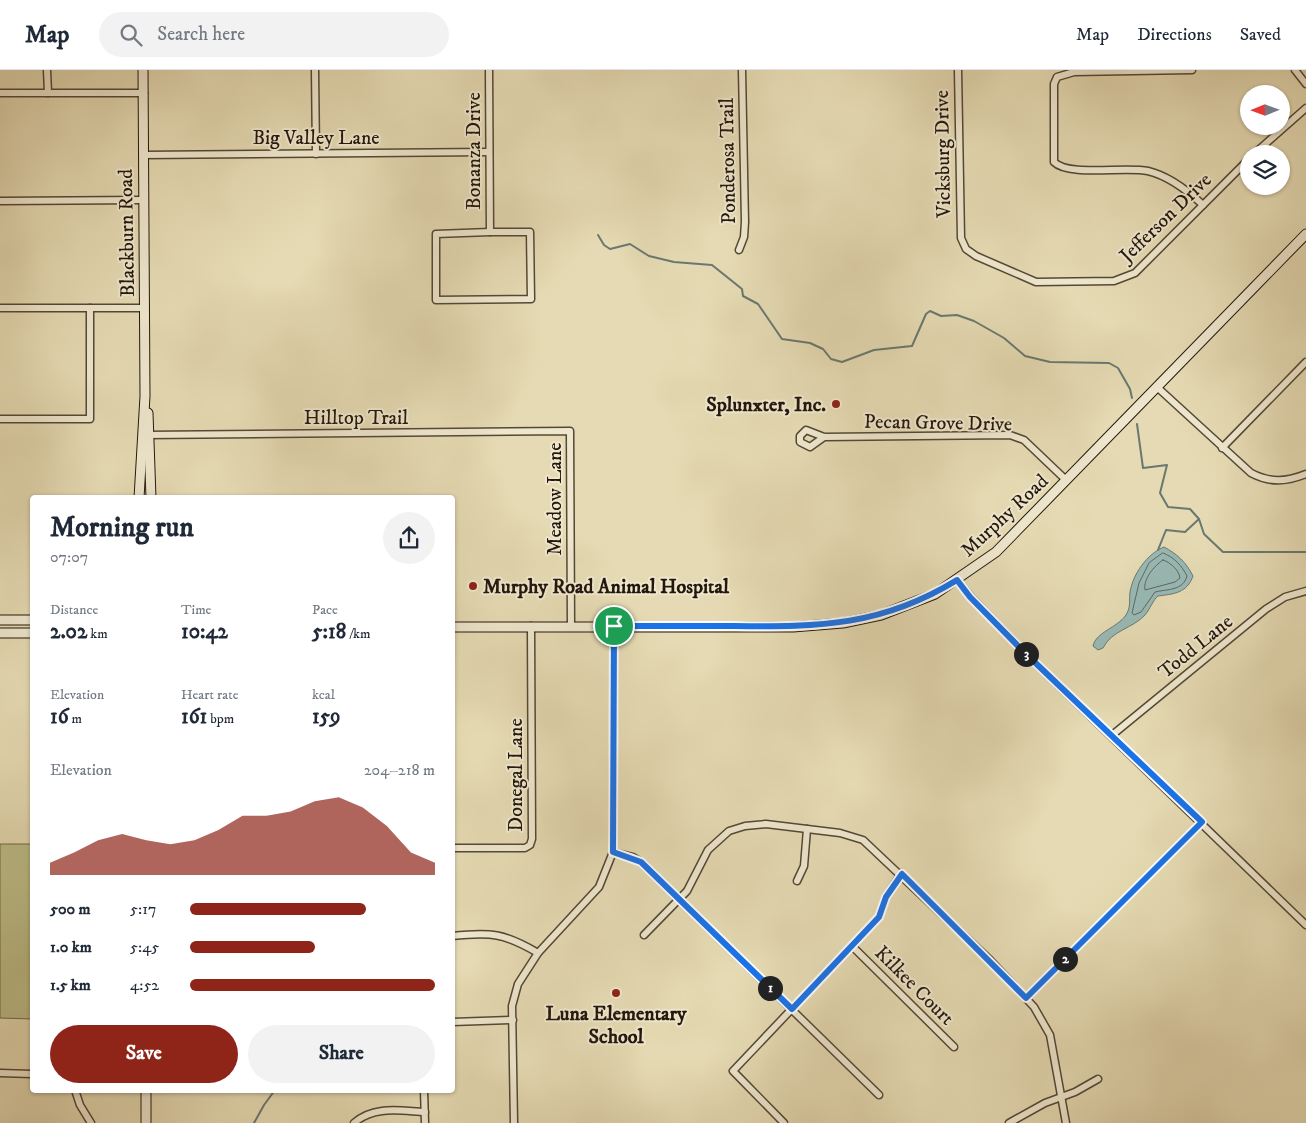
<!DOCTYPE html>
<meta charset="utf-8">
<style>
:root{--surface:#fff;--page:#f2f2f3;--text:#1f2937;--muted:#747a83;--line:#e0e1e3;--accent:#8f2418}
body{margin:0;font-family:"IM FELL DW Pica",serif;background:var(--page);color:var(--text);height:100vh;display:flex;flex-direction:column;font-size:19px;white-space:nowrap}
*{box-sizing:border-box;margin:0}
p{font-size:16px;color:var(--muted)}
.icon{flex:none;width:28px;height:28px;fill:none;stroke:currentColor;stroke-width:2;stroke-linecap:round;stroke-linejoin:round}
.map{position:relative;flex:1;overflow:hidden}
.sheet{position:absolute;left:30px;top:425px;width:425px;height:598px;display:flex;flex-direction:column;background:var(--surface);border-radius:5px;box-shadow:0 1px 4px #0004}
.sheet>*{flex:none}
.needle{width:32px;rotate:269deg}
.buttons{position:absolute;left:1240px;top:15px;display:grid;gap:10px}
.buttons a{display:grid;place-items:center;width:50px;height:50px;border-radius:50%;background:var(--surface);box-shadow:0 1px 4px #0004;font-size:25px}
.pin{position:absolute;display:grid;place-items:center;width:42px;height:42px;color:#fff;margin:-21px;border:2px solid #fff;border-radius:50%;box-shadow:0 1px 5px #0007}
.km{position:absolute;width:25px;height:25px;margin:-12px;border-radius:50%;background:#222;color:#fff;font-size:14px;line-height:25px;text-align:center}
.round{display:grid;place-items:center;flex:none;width:52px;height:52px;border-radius:26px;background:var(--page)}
.headline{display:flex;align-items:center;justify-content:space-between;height:85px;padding:0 20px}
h1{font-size:28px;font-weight:700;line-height:38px}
.figures{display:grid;grid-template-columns:repeat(3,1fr);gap:8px;height:85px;padding:5px 20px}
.figures div{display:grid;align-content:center}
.figures b{font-size:21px;font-weight:700}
.figures small{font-size:14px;font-weight:400}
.figures p{font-size:14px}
.chart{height:140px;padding:10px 20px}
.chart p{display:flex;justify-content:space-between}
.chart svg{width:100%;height:90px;margin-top:5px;fill:var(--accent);opacity:.7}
.button{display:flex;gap:10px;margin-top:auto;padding:10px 20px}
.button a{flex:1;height:58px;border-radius:30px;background:var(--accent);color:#fff;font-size:20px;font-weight:700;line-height:58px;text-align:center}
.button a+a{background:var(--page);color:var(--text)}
ul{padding:0 20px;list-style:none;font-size:16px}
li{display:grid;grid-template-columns:80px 60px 1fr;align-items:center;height:38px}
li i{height:12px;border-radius:6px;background:var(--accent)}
header{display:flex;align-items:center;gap:30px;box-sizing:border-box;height:70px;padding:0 25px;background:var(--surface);border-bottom:1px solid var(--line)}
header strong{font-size:24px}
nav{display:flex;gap:28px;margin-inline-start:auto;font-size:18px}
.search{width:350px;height:45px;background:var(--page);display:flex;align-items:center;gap:12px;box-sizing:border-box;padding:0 18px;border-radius:28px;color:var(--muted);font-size:19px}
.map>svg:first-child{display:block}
.green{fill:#bcbd88;stroke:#706a4a}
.water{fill:#98b9b5;stroke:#697871}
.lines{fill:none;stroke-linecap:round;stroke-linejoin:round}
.shore{stroke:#5e6860;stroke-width:1}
.stream{stroke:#697871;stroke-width:2}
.minor-casing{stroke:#544835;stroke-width:9}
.secondary-casing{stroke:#23170b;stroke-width:11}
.minor{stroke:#eee7ce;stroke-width:6}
.secondary{stroke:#eee7ce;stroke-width:9}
.route-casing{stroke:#fff;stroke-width:10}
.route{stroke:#1a73e8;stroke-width:6}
.poi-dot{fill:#8f2418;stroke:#eee7ce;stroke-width:2}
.labels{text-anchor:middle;stroke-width:4;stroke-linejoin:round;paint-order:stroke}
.street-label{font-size:20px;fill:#23170b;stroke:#eee7ce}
.poi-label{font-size:20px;font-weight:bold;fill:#23170b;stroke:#eee7ce;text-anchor:end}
</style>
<header>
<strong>Map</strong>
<div class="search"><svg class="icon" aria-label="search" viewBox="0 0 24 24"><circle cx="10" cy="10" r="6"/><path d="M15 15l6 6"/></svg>Search here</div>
<nav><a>Map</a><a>Directions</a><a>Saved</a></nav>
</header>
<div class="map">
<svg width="1306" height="1053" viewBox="0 0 1306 1053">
<rect width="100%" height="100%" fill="#e5dab3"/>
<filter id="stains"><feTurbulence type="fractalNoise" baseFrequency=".004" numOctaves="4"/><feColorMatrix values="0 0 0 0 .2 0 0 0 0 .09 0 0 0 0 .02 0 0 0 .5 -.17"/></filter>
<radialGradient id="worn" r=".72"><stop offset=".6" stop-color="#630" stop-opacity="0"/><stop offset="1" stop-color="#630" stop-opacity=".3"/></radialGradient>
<!-- green -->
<path class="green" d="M0,774H32V949L0,948Z"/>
<!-- water -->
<path class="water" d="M1164,477C1177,484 1186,492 1193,506C1187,523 1174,524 1158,526C1153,530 1150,539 1145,545C1132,559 1112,560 1103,578L1098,580L1093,576C1096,562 1117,558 1126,545C1131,537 1129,531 1130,522C1133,504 1147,484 1164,477Z"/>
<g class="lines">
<!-- shore -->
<g class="shore">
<path d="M1163,483C1174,487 1182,496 1187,506C1183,521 1167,519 1155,522L1141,542L1134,545L1132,543L1139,513L1149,493Z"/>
<path d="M1163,490C1170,492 1179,500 1180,508L1175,512L1145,520C1143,509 1154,496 1163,490Z"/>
</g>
<!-- stream -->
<g class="stream">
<path d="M598,165L604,175L610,179L630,174L649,186L674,192L712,195L742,219L743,226L758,234L782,269L810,273L823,279L831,289L842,292L874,280L912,276L926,244L930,241L941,246L957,245L974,251L1004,268L1025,286L1050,292L1109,293L1118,298L1130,319L1132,328"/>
<path d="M1137,354L1143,398L1167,395L1160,423L1168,437L1190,439L1199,449L1185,462L1166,460L1158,480"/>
<path d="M1199,449L1204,464L1223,482H1306"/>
<path d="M254,1053L264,1035L275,1020"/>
</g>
<!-- minor casing -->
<g class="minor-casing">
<g id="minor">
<path d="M47,0L48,23"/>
<path d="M315,0L316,84"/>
<path d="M489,0L490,162"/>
<path d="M958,0L961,168L966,179L976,186L1036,212L1114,211L1135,203L1249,89"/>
<path d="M1192,0L1074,2L1057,7L1054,14V92C1069,107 1125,96 1148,101C1169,106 1187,120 1203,135"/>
<path d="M1295,0L1306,14"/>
<path d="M0,23H144"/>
<path d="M1254,84L1306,38"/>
<path d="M143,85L489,82"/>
<path d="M0,131L143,130"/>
<path d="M490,162H530L531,229L436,230V164Z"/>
<path d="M739,180L744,167L745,152L742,0"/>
<path d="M0,238H145"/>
<path d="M1158,318L1251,403C1270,413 1286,412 1306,404"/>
<path d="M0,349H90V238"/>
<path d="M146,365L570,361L571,556"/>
<path d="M824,367L810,377L800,372V366L806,360L824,367L1010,365L1024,370L1066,410"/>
<path d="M1222,378L1306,292"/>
<path d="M957,510L971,527L1024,582L1306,855"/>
<path d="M1111,666L1266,539L1285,527L1306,521"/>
<path d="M452,778H525L530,775L532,769L531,556"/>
<path d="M613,782L633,787L641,792L879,1025"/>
<path d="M797,811L804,796L807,759"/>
<path d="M644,865L687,821L708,780L729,761L745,756L766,754L840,763L863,770L990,890L1034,937L1050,965L1066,1053"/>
<path d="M452,866C491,862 504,863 538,883"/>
<path d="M853,877L954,977"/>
<path d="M1026,928L1202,752"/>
<path d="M452,952L513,950"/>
<path d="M0,1003L32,1004"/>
<path d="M75,1020L80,1035L91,1053"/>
<path d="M424,1020L425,1053"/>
<path d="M354,1053C374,1035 401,1041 425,1042"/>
<path d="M514,1053L512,936L518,914L538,883L599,817L613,782L614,557"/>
<path d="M784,1053L733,1001L879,847L886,827L901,804"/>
<path d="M1009,1053L1045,1033L1075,1022L1098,1009"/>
</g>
</g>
<!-- secondary casing -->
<g class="secondary-casing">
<g id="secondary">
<path d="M148,343L151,428"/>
<path d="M139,428L145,326L143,0"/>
<path d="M0,550H32"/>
<path d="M452,557H793L843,553L881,545L935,524L996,482L1306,164"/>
<path d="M0,563H32"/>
<path d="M146,1053V1020"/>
</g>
</g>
<!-- minor -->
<use href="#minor" class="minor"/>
<!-- secondary -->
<use href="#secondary" class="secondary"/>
</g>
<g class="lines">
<!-- route casing -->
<g class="route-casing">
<path id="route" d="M957,510L970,527L1024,582L1202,752L1026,928L902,804L886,827L879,847L792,939L641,792L613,782L614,556C654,556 695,556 735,556C820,557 882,556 957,510Z"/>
</g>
<!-- route -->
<use href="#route" class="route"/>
</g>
<!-- markers -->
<g class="poi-dot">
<circle cx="836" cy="334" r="5"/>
<circle cx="473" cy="516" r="5"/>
<circle cx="616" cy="923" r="5"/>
</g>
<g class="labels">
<!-- street labels -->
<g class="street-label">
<text x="316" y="74">Big Valley Lane</text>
<text transform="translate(473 81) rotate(-90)" y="7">Bonanza Drive</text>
<text transform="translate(942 84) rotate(-91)" y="7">Vicksburg Drive</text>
<text transform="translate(727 91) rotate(-91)" y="7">Ponderosa Trail</text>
<text transform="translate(1165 147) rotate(-44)" y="7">Jefferson Drive</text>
<text transform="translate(126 163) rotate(-91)" y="7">Blackburn Road</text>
<text x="356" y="354">Hilltop Trail</text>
<text transform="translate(938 352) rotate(1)" y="7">Pecan Grove Drive</text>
<text transform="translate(554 429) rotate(-90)" y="7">Meadow Lane</text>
<text transform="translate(1004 445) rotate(-43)" y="7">Murphy Road</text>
<text transform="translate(1195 576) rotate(-39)" y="7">Todd Lane</text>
<text transform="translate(515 705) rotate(-90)" y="7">Donegal Lane</text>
<text transform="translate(915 915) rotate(45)" y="7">Kilkee Court</text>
</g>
<!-- poi labels -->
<g class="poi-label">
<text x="826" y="341">Splunxter, Inc.</text>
<text x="483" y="523" text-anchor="start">Murphy Road Animal Hospital</text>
<text x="616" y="950" text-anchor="middle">Luna Elementary<tspan x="616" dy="23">School</tspan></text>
</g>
</g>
<rect width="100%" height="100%" filter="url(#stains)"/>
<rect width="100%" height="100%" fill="url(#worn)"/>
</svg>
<div class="buttons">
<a><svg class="needle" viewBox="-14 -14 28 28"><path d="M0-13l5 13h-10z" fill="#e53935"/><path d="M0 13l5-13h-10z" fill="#747a83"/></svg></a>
<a><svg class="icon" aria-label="layers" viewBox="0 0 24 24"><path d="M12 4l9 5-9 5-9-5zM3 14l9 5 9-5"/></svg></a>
</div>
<div class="pin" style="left:614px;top:556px;background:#1e9e55"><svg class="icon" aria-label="arrive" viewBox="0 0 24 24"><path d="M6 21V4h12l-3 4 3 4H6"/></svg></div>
<b class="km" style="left:770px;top:918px">1</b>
<b class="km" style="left:1065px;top:889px">2</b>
<b class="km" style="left:1026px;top:584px">3</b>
<section class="sheet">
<div class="headline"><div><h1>Morning run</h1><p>07:07</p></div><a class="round"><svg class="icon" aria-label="share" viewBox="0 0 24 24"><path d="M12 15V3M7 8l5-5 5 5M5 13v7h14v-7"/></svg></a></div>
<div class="figures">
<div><p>Distance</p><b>2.02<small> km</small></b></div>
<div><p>Time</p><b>10:42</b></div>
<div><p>Pace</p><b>5:18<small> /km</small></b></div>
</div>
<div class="figures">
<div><p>Elevation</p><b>16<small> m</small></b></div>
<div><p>Heart rate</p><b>161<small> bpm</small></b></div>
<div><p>kcal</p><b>159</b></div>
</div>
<div class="chart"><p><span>Elevation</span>204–218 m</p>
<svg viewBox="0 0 160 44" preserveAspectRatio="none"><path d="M0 44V38L10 33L20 27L30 24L40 27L50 29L60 27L70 22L80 15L90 15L100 13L110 8L120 6L130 11L140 20L150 33L160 38V44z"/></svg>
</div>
<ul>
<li><b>500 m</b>5:17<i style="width:72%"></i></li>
<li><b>1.0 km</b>5:45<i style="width:51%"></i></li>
<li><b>1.5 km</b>4:52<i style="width:100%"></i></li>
</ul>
<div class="button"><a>Save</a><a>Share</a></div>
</section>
</div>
